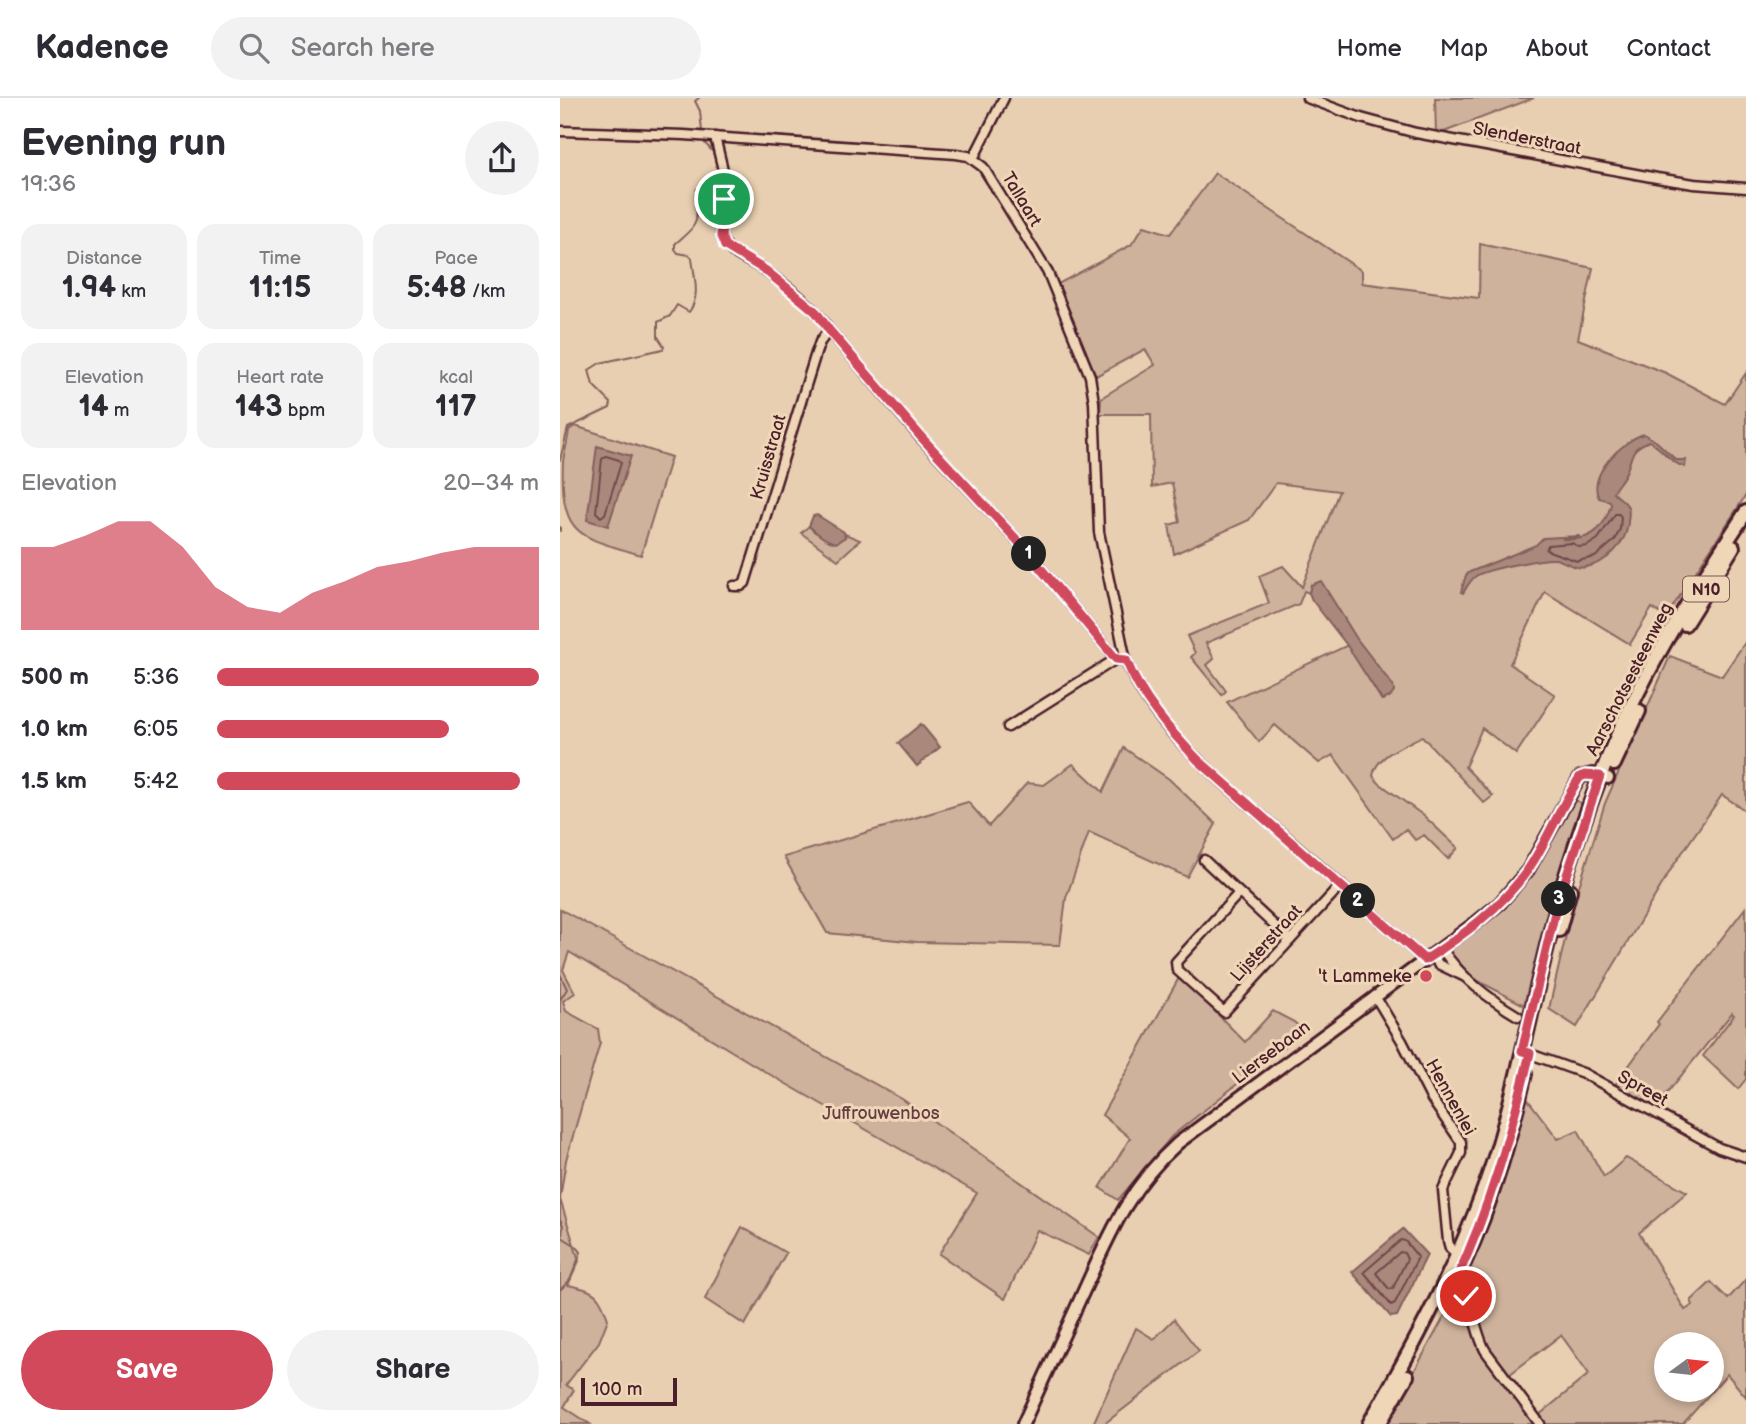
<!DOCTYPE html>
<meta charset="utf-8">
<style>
:root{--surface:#fff;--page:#f2f2f3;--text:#2b2b33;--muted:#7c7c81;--line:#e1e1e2;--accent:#d1495b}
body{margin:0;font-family:"Balsamiq Sans",sans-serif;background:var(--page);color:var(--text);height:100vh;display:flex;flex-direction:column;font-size:26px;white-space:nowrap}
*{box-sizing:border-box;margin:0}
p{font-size:23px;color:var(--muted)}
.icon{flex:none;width:38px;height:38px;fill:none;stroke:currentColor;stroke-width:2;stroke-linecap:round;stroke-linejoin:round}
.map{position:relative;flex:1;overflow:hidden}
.sheet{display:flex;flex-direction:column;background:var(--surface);width:560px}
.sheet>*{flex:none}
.needle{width:46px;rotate:75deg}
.controls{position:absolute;left:1094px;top:1234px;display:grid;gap:14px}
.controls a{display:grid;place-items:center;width:70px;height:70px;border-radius:50%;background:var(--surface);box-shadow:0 4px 10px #0003;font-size:35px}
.scale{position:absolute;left:21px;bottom:18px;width:96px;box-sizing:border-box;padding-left:7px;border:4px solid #4a1f2b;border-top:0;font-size:19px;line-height:24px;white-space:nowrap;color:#4a1f2b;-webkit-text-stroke:5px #efd6b7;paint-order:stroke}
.pin{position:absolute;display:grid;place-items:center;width:60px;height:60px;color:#fff;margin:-30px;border:4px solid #fff;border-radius:50%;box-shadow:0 2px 7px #0007}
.km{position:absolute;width:35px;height:35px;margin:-18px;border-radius:50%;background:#222;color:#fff;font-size:19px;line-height:35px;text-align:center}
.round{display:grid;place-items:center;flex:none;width:74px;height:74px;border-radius:37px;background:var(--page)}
.headline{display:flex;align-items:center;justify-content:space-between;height:119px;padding:0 21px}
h1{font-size:38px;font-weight:600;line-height:52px}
.stats{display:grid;grid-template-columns:repeat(3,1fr);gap:10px;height:119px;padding:7px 21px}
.stats div{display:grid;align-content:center;border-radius:18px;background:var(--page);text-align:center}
.stats b{font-size:30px;font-weight:600}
.stats small{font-size:19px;font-weight:400}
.stats p{font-size:19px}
.chart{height:196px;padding:14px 21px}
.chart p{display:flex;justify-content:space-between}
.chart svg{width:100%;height:126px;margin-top:7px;fill:var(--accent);opacity:.7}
.cta{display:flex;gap:14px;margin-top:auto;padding:14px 21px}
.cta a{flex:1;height:80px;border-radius:42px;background:var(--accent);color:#fff;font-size:28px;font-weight:600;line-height:80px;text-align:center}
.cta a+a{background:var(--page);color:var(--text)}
ul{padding:0 21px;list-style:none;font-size:23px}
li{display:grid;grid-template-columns:112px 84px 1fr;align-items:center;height:52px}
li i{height:18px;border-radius:9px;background:var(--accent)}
header{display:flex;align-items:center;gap:42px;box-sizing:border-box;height:98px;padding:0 35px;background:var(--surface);border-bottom:2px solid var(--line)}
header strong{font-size:33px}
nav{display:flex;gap:38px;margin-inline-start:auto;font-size:24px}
.search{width:490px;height:63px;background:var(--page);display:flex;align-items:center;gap:18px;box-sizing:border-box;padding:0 24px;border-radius:38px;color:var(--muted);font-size:26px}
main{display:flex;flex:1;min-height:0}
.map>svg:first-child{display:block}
.green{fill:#ceb29c;stroke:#8c6864;stroke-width:2;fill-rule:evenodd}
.water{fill:#aa897c;stroke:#845f5c;stroke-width:2}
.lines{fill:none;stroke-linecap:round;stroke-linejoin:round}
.shore{stroke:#70494b;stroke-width:2}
.stream{stroke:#845f5c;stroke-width:2}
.street-casing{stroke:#4a1f2b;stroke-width:13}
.secondary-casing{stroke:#4a1f2b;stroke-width:16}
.primary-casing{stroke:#4a1f2b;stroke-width:18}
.street{stroke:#efd6b7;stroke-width:8}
.secondary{stroke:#efd6b7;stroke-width:10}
.primary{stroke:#efd6b7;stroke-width:12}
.route-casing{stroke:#fff;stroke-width:14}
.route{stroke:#d1495b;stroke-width:9}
.poi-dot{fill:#d1495b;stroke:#efd6b7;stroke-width:2.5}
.labels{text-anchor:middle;stroke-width:6;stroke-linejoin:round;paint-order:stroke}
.shield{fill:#efd6b7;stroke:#7c5655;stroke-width:2}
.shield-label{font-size:16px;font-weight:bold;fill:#4a1f2b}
.street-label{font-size:18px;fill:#4a1f2b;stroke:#efd6b7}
.poi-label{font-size:18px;fill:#4a1f2b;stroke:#efd6b7;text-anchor:end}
.park-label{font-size:18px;fill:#643c42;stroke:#efd6b7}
</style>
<header>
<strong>Kadence</strong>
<div class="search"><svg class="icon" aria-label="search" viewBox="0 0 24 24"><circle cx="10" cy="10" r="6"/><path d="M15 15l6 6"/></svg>Search here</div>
<nav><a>Home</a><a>Map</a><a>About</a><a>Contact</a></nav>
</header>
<main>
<section class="sheet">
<div class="headline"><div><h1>Evening run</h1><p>19:36</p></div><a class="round"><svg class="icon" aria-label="share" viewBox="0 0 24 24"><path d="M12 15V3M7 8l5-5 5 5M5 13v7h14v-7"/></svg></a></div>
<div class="stats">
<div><p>Distance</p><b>1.94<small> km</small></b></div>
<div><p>Time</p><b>11:15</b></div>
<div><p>Pace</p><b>5:48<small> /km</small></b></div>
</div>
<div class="stats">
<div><p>Elevation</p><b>14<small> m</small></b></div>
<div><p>Heart rate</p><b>143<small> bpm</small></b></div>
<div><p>kcal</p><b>117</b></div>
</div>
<div class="chart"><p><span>Elevation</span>20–34 m</p>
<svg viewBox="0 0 160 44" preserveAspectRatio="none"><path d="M0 44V15L10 15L20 11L30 6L40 6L50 15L60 29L70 36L80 38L90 31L100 27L110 22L120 20L130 17L140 15L150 15L160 15V44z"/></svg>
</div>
<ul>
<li><b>500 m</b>5:36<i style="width:100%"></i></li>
<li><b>1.0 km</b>6:05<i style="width:72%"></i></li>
<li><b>1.5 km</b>5:42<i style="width:94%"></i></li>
</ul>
<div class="cta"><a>Save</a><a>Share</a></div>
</section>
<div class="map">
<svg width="1186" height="1326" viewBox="0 0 1186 1326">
<rect width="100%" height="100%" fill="#e8cfb1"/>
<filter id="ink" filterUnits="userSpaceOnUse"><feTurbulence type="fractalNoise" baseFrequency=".0143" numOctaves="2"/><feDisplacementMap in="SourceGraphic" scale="14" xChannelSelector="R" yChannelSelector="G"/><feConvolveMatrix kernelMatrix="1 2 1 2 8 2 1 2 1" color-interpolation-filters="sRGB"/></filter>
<g filter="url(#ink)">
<!-- green -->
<g class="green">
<path d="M875,0H974L876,37Z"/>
<path d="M655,75L802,173V185L919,200L920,146L1033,170L1018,241L1106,275L1165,306L1186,275V397L1106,519L1092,510L1070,546L985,494L950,566L995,597L956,656L922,630L905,669L933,698L924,705L862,638C844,648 816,657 813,678L819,685L864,718L898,750L888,761L864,737L855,742L846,731L833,741L773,657L759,665L715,627L699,644L667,604L788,547L821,601L833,588L751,487L749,495L744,493L739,506L646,545L654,561L647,567L666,593L662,597L631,559L635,555L627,538L709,505L699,478L723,468L742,489L779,393L716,385L689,422L614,456L609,427L620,424L612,385L592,389L591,316H540L541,300L595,267L585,251L536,278L498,186L571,147L584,128L610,136Z"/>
<path d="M15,328L111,359L81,457C19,438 0,440 3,363C5,352 8,343 9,332Z"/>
<path d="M249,428L255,434L285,439V436L300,442L278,462L241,435Z"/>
<path d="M1186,543V713L1162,697L1113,768L1017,929L989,911L1012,811L1045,705L1110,558L1162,578Z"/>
<path d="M564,650L609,681L656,726L627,779L529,734L506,800L500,847L357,844L267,835L224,759L408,704L429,728L467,685L484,687L513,666L543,694Z"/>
<path d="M1015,702L1022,706L990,801L964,907L907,877L886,852L954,800L975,773Z"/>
<path d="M1186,809V981L1178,991L1143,958L1174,917L1172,915L1095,1010L1055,987L1099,926L1097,924Z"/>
<path d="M0,811L342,1001L539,1139L529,1157L477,1132L445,1201L379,1156L417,1095L209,976L9,854L3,872L15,895L3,903L6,913L38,931L40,945L6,1062L0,1101L19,1163L8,1187C36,1193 38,1194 48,1221L39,1244L6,1287L14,1292L4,1309L30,1326H0V1145L2,1143L0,1138Z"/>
<path d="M620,878L685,944L713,913L734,924L744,933L612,1038L558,1102L540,1090L570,1040L542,1017Z"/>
<path d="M966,999L998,1041L1018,1032L1044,1079L1066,1060L1127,1094L1079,1135L1125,1212L1133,1207L1131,1203L1151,1184L1168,1201L1186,1181V1299L1167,1276L1123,1326H984L978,1318L1029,1276L1001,1237L949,1277L927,1251L907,1190L902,1185L938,1100ZM1106,1246H1152V1292H1106Z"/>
<path d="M182,1129L226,1155L185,1227L145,1201Z"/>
<path d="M899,1192L917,1245L976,1326H825Z"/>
<path d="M614,1221L639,1253L544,1326H533L576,1230L594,1241Z"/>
</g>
<!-- water -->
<g class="water">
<path d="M1084,336L1097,344L1116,362H1126L1125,369C1111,366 1103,351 1089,343C1068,352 1074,357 1066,374C1063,381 1057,387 1053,394C1058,400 1065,402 1068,409C1070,415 1068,419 1068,425C1066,446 1047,465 1026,469C1014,472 1006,463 995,461C984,460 926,471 916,478C910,482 907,489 903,495L901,494L906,477L910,474L976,447L983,440L1019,438V440L1002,441C1029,443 1043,434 1051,407L1050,403L1039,400C1026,378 1063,342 1084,336Z"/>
<path d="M37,348L71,358L48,428L27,422Z"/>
<path d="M257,417L284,434L285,439L276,445C266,443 256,435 249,428L253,418Z"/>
<path d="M761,483L797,541L833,588L834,594L830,599L822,602L786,546L752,502L749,495L751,487Z"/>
<path d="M361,626L380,649L357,668L338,645Z"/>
<path d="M843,1131L867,1157L837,1218L831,1219L792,1174Z"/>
</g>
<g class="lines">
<!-- shore -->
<g class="shore">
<path d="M46,358L59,362L61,365L45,416L41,419L36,414L42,361Z"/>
<path d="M1059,416L1061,419L1060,431L1055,442L1035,459L1017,463L986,452L988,447L1012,445L1019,449L1027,448L1038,441L1055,416Z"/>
<path d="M841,1142L845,1143L858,1159L835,1205L831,1207L804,1174Z"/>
<path d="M840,1154L844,1155L847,1161L833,1190L829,1191L816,1175Z"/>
</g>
<!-- stream -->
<g class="stream">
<path d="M139,0L135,3L140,13L142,34"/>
<path d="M0,362L8,330L50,310L51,305L33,287L29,272L40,265L103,251L104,248L98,239V224L110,218L117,207L129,214C141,198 134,179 132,160L129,157L118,155L115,151V146C121,140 132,133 135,125C140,116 131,105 137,91L156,88L160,84V76L153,54L142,42"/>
<path d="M0,429V433"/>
<path d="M0,853V863"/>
<path d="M0,876L7,891L0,902"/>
<path d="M0,1121L3,1127L2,1139L16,1148L21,1154L10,1182L0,1192"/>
</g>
<!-- street casing -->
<g class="street-casing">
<g id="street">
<path d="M747,0L801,20L856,35L1097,80L1134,86L1186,90"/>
<path d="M0,33L124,37L396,56L408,58L423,69L488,175L530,278L534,304L539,434L566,563"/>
<path d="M155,39L164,76L161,138C166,156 190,162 204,172C225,187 257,209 269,232L361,340L457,442L556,561L566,563C595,635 668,688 725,738C772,779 818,821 865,862"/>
<path d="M413,61L444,0"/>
<path d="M174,488H181L185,485L256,255L260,244L269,232"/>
<path d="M448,629L556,561"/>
<path d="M644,762L730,842"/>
<path d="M679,795L616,864L617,872L664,914L781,787"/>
<path d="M882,851C901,880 928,900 958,918"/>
<path d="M874,857L878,866L903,878"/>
<path d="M815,898L842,943L871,1000L901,1044V1055L883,1092L888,1143L890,1150L898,1157"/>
<path d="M962,953L1023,975L1159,1050L1186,1059"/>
<path d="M895,1184C911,1194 915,1234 925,1252L980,1326"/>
</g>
</g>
<!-- secondary casing -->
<g class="secondary-casing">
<path id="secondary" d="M463,1326C482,1284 502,1241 521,1199C549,1138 567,1091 618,1045L918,823L940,805L968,772L1020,679L1032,676L1048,680"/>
</g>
<!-- primary casing -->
<g class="primary-casing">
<g id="primary">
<path d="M1125,526L1173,449"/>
<path d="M1054,666L1079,613"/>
<path d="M999,832L1010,792"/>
<path d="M904,1165C932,1105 950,1040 965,976"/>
<path d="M809,1326C860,1237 908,1148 938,1049C961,971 975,891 996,813C1008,767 1024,721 1041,677C1077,583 1131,498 1186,414"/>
<path d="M819,1326L847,1278"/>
</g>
</g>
<!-- street -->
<use href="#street" class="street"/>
<!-- secondary -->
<use href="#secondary" class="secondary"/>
<!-- primary -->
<use href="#primary" class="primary"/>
</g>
</g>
<g class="lines" filter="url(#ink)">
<!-- route casing -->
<g class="route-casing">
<path id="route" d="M164,101L161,138L165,148L205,172L243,203L256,214L269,232L362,340L457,442L556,561L566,562C581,600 610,633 638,662L865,862C902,838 941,810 967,773C987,744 1000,709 1020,679L1025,677L1040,678L996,810L962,953L970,955C951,1034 930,1110 895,1184L903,1190L906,1198"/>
</g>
<!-- route -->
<use href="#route" class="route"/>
</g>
<!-- markers -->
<circle class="poi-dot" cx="866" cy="878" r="7"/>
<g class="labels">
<!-- shield labels -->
<rect class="shield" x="1123" y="478.5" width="46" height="25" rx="5"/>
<g class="shield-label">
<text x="1146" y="497">N10</text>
</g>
<!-- street labels -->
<g class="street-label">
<text transform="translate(967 40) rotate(11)" y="6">Slenderstraat</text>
<text transform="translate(462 101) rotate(59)" y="6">Tallaart</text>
<text transform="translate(208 359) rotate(-74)" y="6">Kruisstraat</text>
<text transform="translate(1069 581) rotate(-63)" y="6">Aarschotsesteenweg</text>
<text transform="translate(706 845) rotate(-48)" y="6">Lijsterstraat</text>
<text transform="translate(711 954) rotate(-37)" y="6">Liersebaan</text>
<text transform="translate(1083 990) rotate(29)" y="6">Spreet</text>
<text transform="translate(891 999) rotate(61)" y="6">Hennenlei</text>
</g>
<!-- poi labels -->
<g class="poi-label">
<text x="852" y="884">'t Lammeke</text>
</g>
<!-- park labels -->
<g class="park-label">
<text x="321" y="1021">Juffrouwenbos</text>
</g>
</g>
</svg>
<div class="controls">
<a><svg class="needle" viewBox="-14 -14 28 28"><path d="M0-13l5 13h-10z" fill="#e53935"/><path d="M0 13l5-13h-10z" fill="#7c7c81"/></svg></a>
</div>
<div class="scale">100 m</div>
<div class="pin" style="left:164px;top:101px;background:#1e9e55"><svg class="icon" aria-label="arrive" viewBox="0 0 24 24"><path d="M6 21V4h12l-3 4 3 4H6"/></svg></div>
<div class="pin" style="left:906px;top:1198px;background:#d93025"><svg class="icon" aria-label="check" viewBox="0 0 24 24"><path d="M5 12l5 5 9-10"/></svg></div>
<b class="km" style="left:469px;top:456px">1</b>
<b class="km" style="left:798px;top:803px">2</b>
<b class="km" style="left:999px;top:801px">3</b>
</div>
</main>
